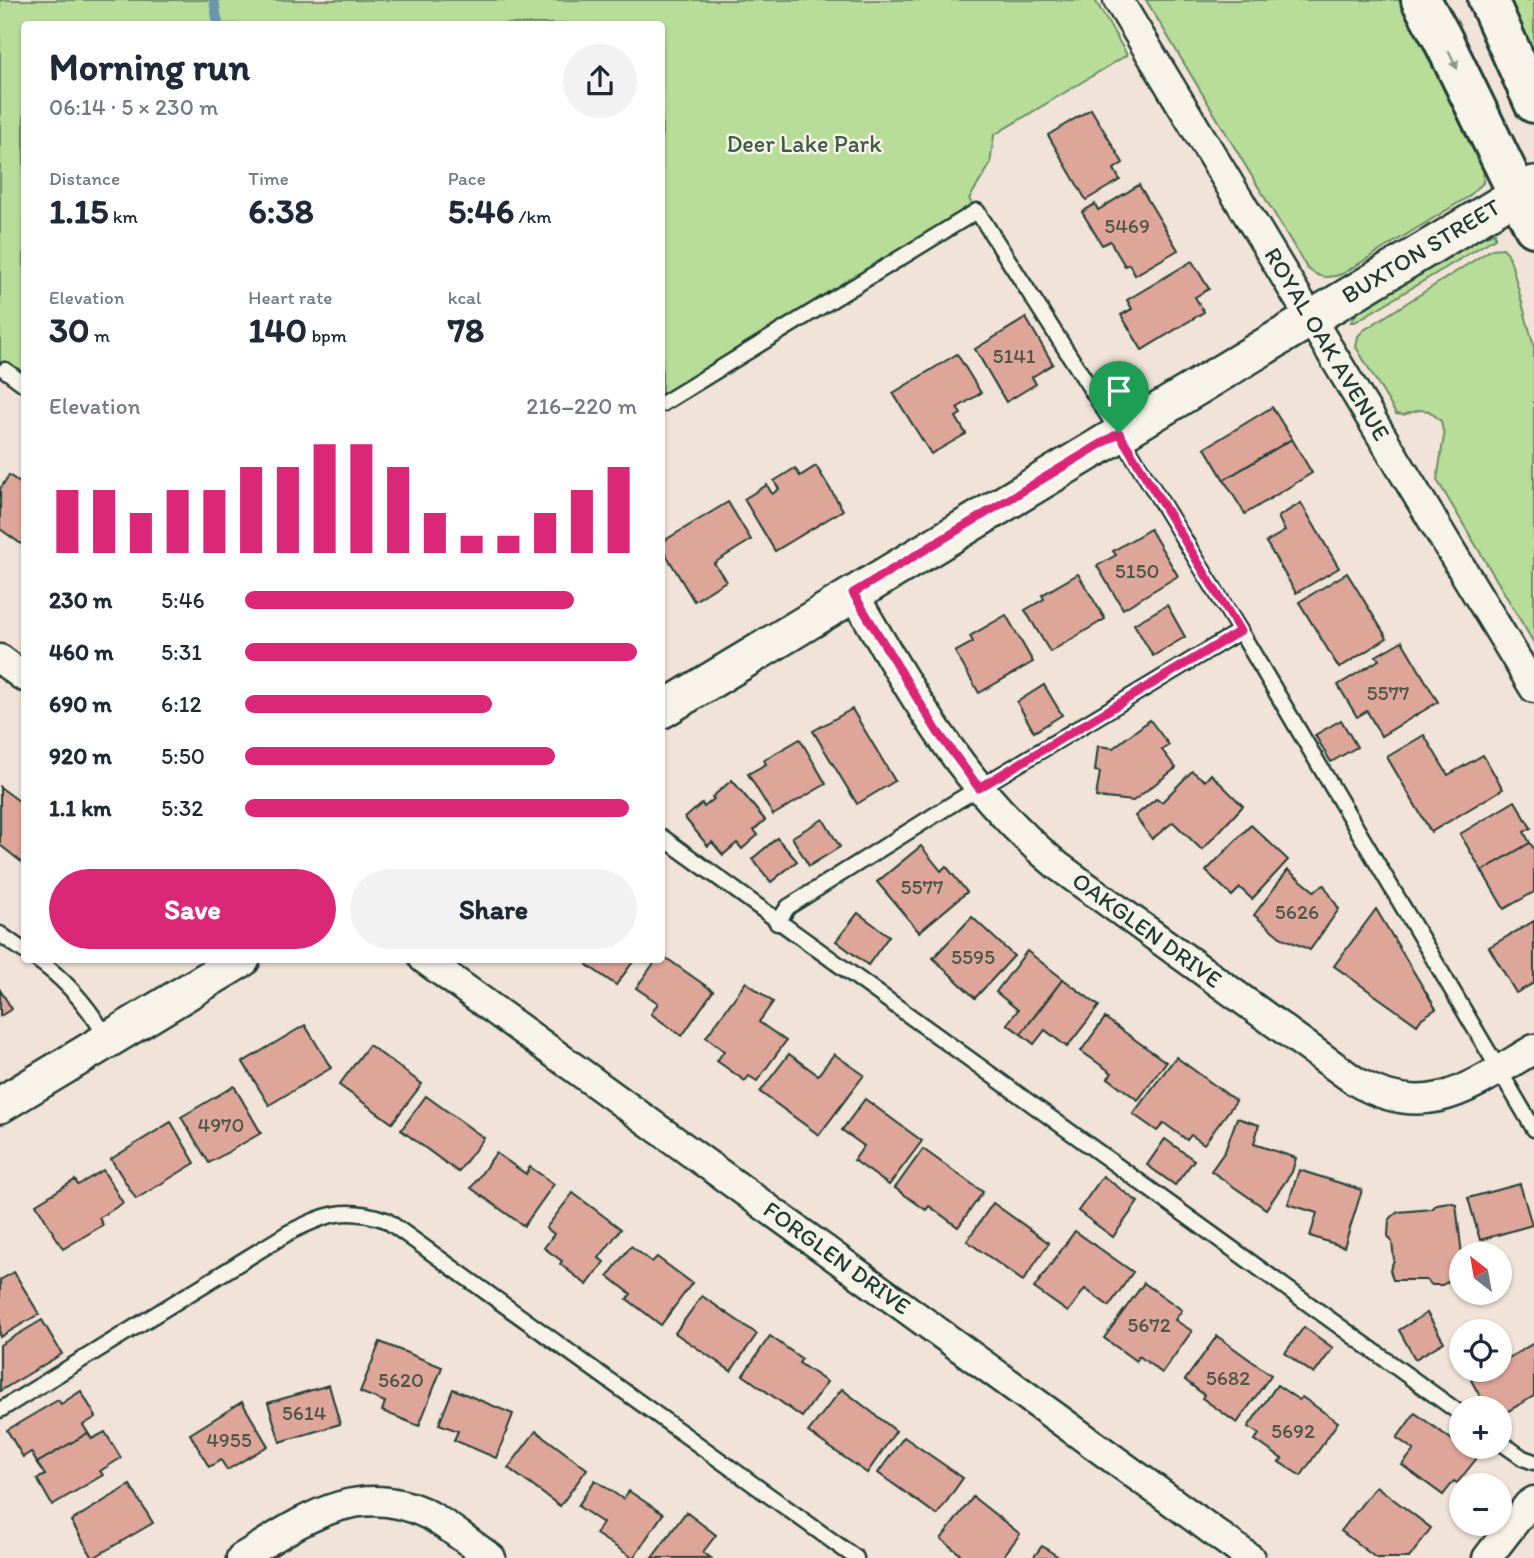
<!DOCTYPE html>
<meta charset="utf-8">
<style>
:root{--surface:#fff;--page:#f2f2f3;--text:#1f2937;--muted:#747a83;--accent:#db2777}
body{margin:0;font-family:Itim,sans-serif;background:var(--page);color:var(--text);height:100vh;display:flex;flex-direction:column;font-size:26px;white-space:nowrap}
*{box-sizing:border-box;margin:0}
p{font-size:23px;color:var(--muted)}
.icon{flex:none;width:38px;height:38px;fill:none;stroke:currentColor;stroke-width:2;stroke-linecap:round;stroke-linejoin:round}
.map{position:relative;flex:1;overflow:hidden}
.side{position:absolute;left:21px;top:21px;width:644px;height:942px;display:flex;flex-direction:column;background:var(--surface);border-radius:7px;box-shadow:0 2px 5px #0004}
.side>*{flex:none}
.needle{width:46px;rotate:329deg}
.controls{position:absolute;left:1449px;top:1242px;display:grid;gap:14px}
.controls a{display:grid;place-items:center;width:63px;height:63px;border-radius:50%;background:var(--surface);box-shadow:0 2px 5px #0004;font-size:35px}
.pin{position:absolute;display:grid;place-items:center;width:60px;height:60px;color:#fff;margin:-72px -30px;border-radius:50% 50% 50% 0;rotate:-45deg;box-shadow:0 0 7px #0007}
.pin .icon{rotate:45deg}
.round{display:grid;place-items:center;flex:none;width:74px;height:74px;border-radius:37px;background:var(--page)}
.head{display:flex;align-items:center;justify-content:space-between;height:119px;padding:0 28px}
h1{font-size:38px;font-weight:700;line-height:52px}
.stats{display:grid;grid-template-columns:repeat(3,1fr);gap:10px;height:119px;padding:7px 28px}
.stats div{display:grid;align-content:center}
.stats b{font-size:35px;font-weight:700}
.stats small{font-size:19px;font-weight:400}
.stats p{font-size:19px}
.chart{height:196px;padding:14px 28px}
.chart p{display:flex;justify-content:space-between}
.chart svg{width:100%;height:126px;margin-top:7px;stroke:var(--accent);stroke-width:6}
.cta{display:flex;gap:14px;margin-top:auto;padding:14px 28px}
.cta a{flex:1;height:80px;border-radius:42px;background:var(--accent);color:#fff;font-size:28px;font-weight:700;line-height:80px;text-align:center}
.cta a+a{background:var(--page);color:var(--text)}
ul{padding:0 28px;list-style:none;font-size:23px}
li{display:grid;grid-template-columns:112px 84px 1fr;align-items:center;height:52px}
li i{height:18px;border-radius:9px;background:var(--accent)}
.map>svg:first-child{display:block}
.green{fill:#b7dd98;stroke:#6b8d66;stroke-width:2}
.lines{fill:none;stroke-linecap:round;stroke-linejoin:round}
.stream{stroke:#6a95ab;stroke-width:10}
.building{fill:#dea599;stroke:#1f3d34;stroke-width:2}
.service-casing{stroke:#1f3d34;stroke-width:19}
.minor-casing{stroke:#1f3d34;stroke-width:33}
.tertiary-casing{stroke:#1f3d34;stroke-width:40}
.secondary-casing{stroke:#1f3d34;stroke-width:44}
.service{stroke:#f7f3e8;stroke-width:14}
.minor{stroke:#f7f3e8;stroke-width:28}
.tertiary{stroke:#f7f3e8;stroke-width:35}
.secondary{stroke:#f7f3e8;stroke-width:38}
.oneway{fill:#8b988e}
.route-casing{stroke:#fff;stroke-width:14}
.route{stroke:#db2777;stroke-width:9}
.labels{text-anchor:middle;stroke-width:5;stroke-linejoin:round;paint-order:stroke}
.number-label{font-size:21px;fill:#4f574d}
.park-label{font-size:24px;fill:#3d5d48;stroke:#f7f3e8}
.street-label{font-size:24px;fill:#1f3d34;stroke:#f7f3e8}
</style>
<div class="map">
<svg width="1534" height="1558" viewBox="0 0 1534 1558">
<rect width="100%" height="100%" fill="#f2e3d8"/>
<filter id="ink" filterUnits="userSpaceOnUse"><feTurbulence type="fractalNoise" baseFrequency=".0143" numOctaves="2"/><feDisplacementMap in="SourceGraphic" scale="14" xChannelSelector="R" yChannelSelector="G"/><feConvolveMatrix kernelMatrix="1 2 1 2 8 2 1 2 1" color-interpolation-filters="sRGB"/></filter>
<g filter="url(#ink)">
<!-- green -->
<g class="green">
<path d="M0,0H1095L1127,55L994,135L990,165L969,199L977,211L662,404V24H24V384L0,367Z"/>
<path d="M1146,0H1400L1413,21L1484,164L1483,183L1468,197L1342,274C1328,279 1318,278 1307,268Z"/>
<path d="M1503,0H1534V59Z"/>
<path d="M1495,233V238L1355,322H1351L1358,311L1483,237Z"/>
<path d="M1503,248L1507,252L1511,262L1534,347V643L1437,480L1444,436L1441,421L1429,411L1419,410L1403,415L1396,414L1356,347L1358,336L1364,330L1492,249Z"/>
</g>
<g class="lines">
<!-- stream -->
<path class="stream" d="M214,0L218,24"/>
</g>
<!-- building -->
<g class="building">
<path d="M1091,109L1123,163L1114,169L1120,180L1086,200L1048,135Z"/>
<path d="M1139,185L1178,250L1135,275L1129,264L1125,266L1110,241L1102,245L1082,212L1095,204L1098,210Z"/>
<path d="M1192,261L1209,289L1195,297L1204,312L1142,350L1121,315L1132,309L1127,300Z"/>
<path d="M1026,318L1053,364L1032,377L1036,384L1006,402L975,349Z"/>
<path d="M957,354L981,393L957,408L961,414L956,417L966,434L931,454L893,393Z"/>
<path d="M1272,407L1292,439L1224,480L1205,448Z"/>
<path d="M1292,439L1312,473L1245,514L1224,480Z"/>
<path d="M816,466L843,510L775,551L744,499L767,485L772,494L779,489L774,481L795,468L800,476Z"/>
<path d="M9,475L24,486V546L0,529V489Z"/>
<path d="M728,502L751,540L714,563L726,581L694,601L662,548V542Z"/>
<path d="M1301,503L1339,568L1296,593L1266,542L1285,531L1278,517Z"/>
<path d="M1150,529L1178,576L1123,609L1097,566L1116,555L1113,551Z"/>
<path d="M1347,573L1387,638L1339,668L1299,602Z"/>
<path d="M1078,574L1105,619L1050,652L1025,610L1044,599L1042,595Z"/>
<path d="M1167,605L1185,637L1153,656L1134,624Z"/>
<path d="M1006,615L1033,662L979,693L955,652L973,642L970,636Z"/>
<path d="M1402,641L1438,702L1381,736L1367,711L1357,717L1338,685L1379,660L1376,656Z"/>
<path d="M1044,685L1062,715L1034,732L1017,702Z"/>
<path d="M852,709L895,781L857,804L813,731Z"/>
<path d="M1150,720L1169,745L1162,750L1176,768L1133,801L1096,797L1100,772L1095,771L1098,746L1113,748Z"/>
<path d="M1341,720L1357,747L1331,762L1315,735Z"/>
<path d="M1424,735L1448,775L1483,755L1503,789L1431,832L1387,757Z"/>
<path d="M800,739L826,784L773,815L748,774L766,764L764,760Z"/>
<path d="M1192,771L1205,781L1211,774L1243,806L1202,850L1173,822L1152,839L1135,816L1156,799L1162,802Z"/>
<path d="M732,780L765,820L754,830L758,835L742,849L737,843L723,855L712,842L708,846L685,818L702,803L704,807L714,799L712,797Z"/>
<path d="M0,787L19,801L21,799L24,801V864L0,845Z"/>
<path d="M1515,801L1531,828L1524,832L1530,843L1482,871L1460,834Z"/>
<path d="M823,819L840,847L809,866L792,837Z"/>
<path d="M1251,825L1288,860L1252,899L1240,888L1232,896L1206,871Z"/>
<path d="M777,838L797,861L771,882L752,859Z"/>
<path d="M1530,843L1534,849V892L1504,909L1482,871Z"/>
<path d="M921,846L941,871L946,866L967,892L919,932L877,882Z"/>
<path d="M1288,870L1314,891L1324,885L1339,909L1310,950L1280,937L1254,915Z"/>
<path d="M1376,909L1436,1009L1422,1018L1417,1025L1334,966Z"/>
<path d="M858,913L889,936L868,965L836,941Z"/>
<path d="M972,917L1014,956L975,998L933,958Z"/>
<path d="M1534,921V983L1516,993L1489,947Z"/>
<path d="M1027,951L1063,979L1021,1034L1007,1024L1018,1010L996,992Z"/>
<path d="M662,955L713,991L682,1036L651,1014L658,1003L636,988L657,959H662Z"/>
<path d="M591,959H635L616,985L587,965Z"/>
<path d="M1063,979L1099,1006L1067,1047L1045,1030L1034,1044L1021,1034Z"/>
<path d="M746,982L773,1002L759,1022L786,1041L757,1081L749,1076L745,1081L717,1061L724,1051L706,1037Z"/>
<path d="M0,990L12,1009L0,1016Z"/>
<path d="M1105,1018L1166,1062L1138,1100L1108,1078L1112,1073L1081,1051Z"/>
<path d="M305,1025L331,1068L269,1105L243,1062Z"/>
<path d="M369,1045L422,1084L392,1123L339,1085Z"/>
<path d="M789,1054L818,1075L834,1054L864,1075L819,1135L760,1092Z"/>
<path d="M1176,1057L1236,1101L1204,1144L1191,1135L1187,1140L1164,1123L1157,1131L1133,1114Z"/>
<path d="M234,1086L261,1133L209,1163L181,1117Z"/>
<path d="M426,1096L484,1138L458,1172L401,1130Z"/>
<path d="M865,1099L922,1141L889,1185L854,1160L864,1146L842,1130Z"/>
<path d="M1237,1118L1259,1125L1254,1144L1296,1158L1292,1172L1266,1209L1211,1171L1225,1151Z"/>
<path d="M171,1122L195,1163L136,1199L111,1159Z"/>
<path d="M1165,1139L1194,1160L1175,1185L1147,1165Z"/>
<path d="M923,1149L983,1192L958,1227L929,1206L926,1210L895,1188Z"/>
<path d="M496,1153L526,1174L530,1167L554,1184L524,1226L471,1188Z"/>
<path d="M103,1170L123,1203L99,1218L103,1225L63,1249L36,1204L75,1180L78,1185Z"/>
<path d="M1299,1170L1362,1190L1344,1247L1310,1236L1317,1213L1288,1204Z"/>
<path d="M1103,1176L1138,1202L1113,1237L1078,1211Z"/>
<path d="M1520,1184L1532,1225L1480,1240L1468,1198Z"/>
<path d="M573,1193L621,1229L599,1258L604,1262L587,1285L560,1264L562,1261L544,1248L554,1234L546,1228Z"/>
<path d="M1449,1202L1456,1204L1462,1255L1461,1269L1449,1270L1451,1280L1442,1285H1432L1426,1280H1393L1390,1270L1394,1260L1392,1242L1388,1236L1389,1219L1398,1212L1432,1209L1437,1204Z"/>
<path d="M993,1203L1049,1243L1023,1281L967,1241Z"/>
<path d="M1075,1231L1133,1272L1109,1306L1085,1289L1068,1312L1034,1288Z"/>
<path d="M631,1246L652,1262L657,1257L692,1283L661,1325L627,1299L631,1294L608,1276Z"/>
<path d="M14,1272L39,1314L0,1337V1280Z"/>
<path d="M1144,1283L1182,1310L1175,1320L1192,1331L1162,1373L1139,1356L1136,1361L1104,1338Z"/>
<path d="M702,1296L757,1334L731,1371L675,1333Z"/>
<path d="M1427,1313L1444,1342L1415,1359L1399,1330Z"/>
<path d="M42,1320L62,1354L0,1391V1345Z"/>
<path d="M1304,1327L1333,1348L1314,1374L1285,1353Z"/>
<path d="M770,1336L802,1359L799,1363L827,1382L802,1417L743,1375Z"/>
<path d="M1217,1336L1271,1375L1237,1423L1202,1398L1204,1395L1185,1380Z"/>
<path d="M380,1342L442,1367L419,1426L382,1411L385,1402L360,1392Z"/>
<path d="M1534,1343V1396L1503,1414L1497,1403L1487,1409L1471,1380L1487,1370H1500V1363Z"/>
<path d="M329,1385L340,1424L280,1442L268,1403Z"/>
<path d="M1277,1385L1299,1400L1302,1397L1338,1422L1301,1476L1279,1462L1282,1459L1255,1440L1259,1434L1248,1427Z"/>
<path d="M453,1389L513,1414L496,1458L454,1440L458,1431L439,1424Z"/>
<path d="M842,1389L896,1431L867,1473L808,1432Z"/>
<path d="M81,1391L96,1417L83,1425L88,1433L37,1463L31,1452L23,1457L7,1430L58,1400L61,1404Z"/>
<path d="M242,1402L268,1446L227,1470L221,1460L209,1467L190,1434Z"/>
<path d="M1415,1413L1477,1458L1457,1483L1454,1481L1443,1495L1402,1465L1414,1450L1397,1438Z"/>
<path d="M536,1431L587,1469L560,1506L508,1468Z"/>
<path d="M105,1432L121,1458L100,1471L103,1475L52,1505L37,1479L45,1475L37,1463L88,1433L92,1439Z"/>
<path d="M904,1437L963,1478L937,1515L878,1473Z"/>
<path d="M595,1480L623,1499L629,1491L663,1514L633,1558L596,1534L603,1523L578,1506Z"/>
<path d="M130,1485L153,1523L93,1558L71,1521Z"/>
<path d="M1376,1486L1431,1528L1409,1558H1376L1341,1531Z"/>
<path d="M973,1497L1020,1534L1002,1558H965L941,1539Z"/>
<path d="M686,1512L716,1535L703,1552L711,1558H652Z"/>
<path d="M1042,1546L1060,1558H1033Z"/>
</g>
<g class="lines">
<!-- service casing -->
<g class="service-casing">
<g id="service">
<path d="M5,370L24,384"/>
<path d="M662,404L977,211L1119,433L1240,631L1534,1129"/>
<path d="M662,837L1461,1414"/>
<path d="M777,923L788,907L957,801L1240,631"/>
<path d="M0,934L24,951"/>
<path d="M36,959C66,980 90,1008 108,1040"/>
<path d="M0,1410L288,1233C326,1214 345,1206 386,1220L856,1558"/>
<path d="M1500,1442L1523,1458L1534,1462"/>
</g>
</g>
<!-- minor casing -->
<g class="minor-casing">
<g id="minor">
<path d="M1118,0L1534,688"/>
<path d="M853,593C912,694 966,791 1058,866L1355,1081C1428,1123 1471,1086 1534,1049"/>
<path d="M0,659L24,677"/>
<path d="M424,959L1250,1558"/>
<path d="M241,1558C301,1522 357,1478 429,1515C450,1527 471,1544 491,1558"/>
<path d="M1487,1558L1528,1505L1534,1501"/>
</g>
</g>
<!-- tertiary casing -->
<g class="tertiary-casing">
<g id="tertiary">
<path d="M662,710L1534,184"/>
<path d="M0,1105L242,959"/>
</g>
</g>
<!-- secondary casing -->
<g class="secondary-casing">
<g id="secondary">
<path d="M1421,0L1442,38L1534,227"/>
<path d="M1488,0L1534,103"/>
</g>
</g>
<!-- service -->
<use href="#service" class="service"/>
<!-- minor -->
<use href="#minor" class="minor"/>
<!-- tertiary -->
<use href="#tertiary" class="tertiary"/>
<!-- secondary -->
<use href="#secondary" class="secondary"/>
</g>
<!-- one-way arrows -->
<defs><path id="oneway-solid" d="M-6-.8H1V-3.2L6.5 0L1 3.2V.8H-6Z" transform="scale(1.75)"/></defs>
<use class="oneway" href="#oneway-solid" transform="translate(1453 60) rotate(64)"/>
</g>
<g class="lines" filter="url(#ink)">
<!-- route casing -->
<g class="route-casing">
<path id="route" d="M1119,433L1240,631L979,788L937,731L853,593Z"/>
</g>
<!-- route -->
<use href="#route" class="route"/>
</g>
<g class="labels">
<!-- number labels -->
<g class="number-label">
<text x="1127" y="233">5469</text>
<text x="1014" y="363">5141</text>
<text x="1137" y="578">5150</text>
<text x="1388" y="700">5577</text>
<text x="922" y="894">5577</text>
<text x="1297" y="919">5626</text>
<text x="973" y="964">5595</text>
<text x="221" y="1132">4970</text>
<text x="1149" y="1332">5672</text>
<text x="1228" y="1385">5682</text>
<text x="401" y="1387">5620</text>
<text x="304" y="1420">5614</text>
<text x="1293" y="1438">5692</text>
<text x="229" y="1447">4955</text>
</g>
<!-- park labels -->
<g class="park-label">
<text x="804" y="152">Deer Lake Park</text>
</g>
<!-- street labels -->
<g class="street-label">
<text transform="translate(1421 251) rotate(-31)" y="8">BUXTON STREET</text>
<text transform="translate(1327 344) rotate(59)" y="8">ROYAL OAK AVENUE</text>
<text transform="translate(1147 930) rotate(36)" y="8">OAKGLEN DRIVE</text>
<text transform="translate(837 1258) rotate(36)" y="8">FORGLEN DRIVE</text>
</g>
</g>
</svg>
<div class="controls">
<a><svg class="needle" viewBox="-14 -14 28 28"><path d="M0-13l5 13h-10z" fill="#e53935"/><path d="M0 13l5-13h-10z" fill="#747a83"/></svg></a>
<a><svg class="icon" aria-label="locate" viewBox="0 0 24 24"><circle cx="12" cy="12" r="6"/><path d="M12 2v4M12 18v4M2 12h4M18 12h4"/></svg></a>
<a>+</a>
<a>−</a>
</div>
<div class="pin" style="left:1119px;top:433px;background:#1e9e55"><svg class="icon" aria-label="arrive" viewBox="0 0 24 24"><path d="M6 21V4h12l-3 4 3 4H6"/></svg></div>
<section class="side">
<div class="head"><div><h1>Morning run</h1><p>06:14 · 5 × 230 m</p></div><a class="round"><svg class="icon" aria-label="share" viewBox="0 0 24 24"><path d="M12 15V3M7 8l5-5 5 5M5 13v7h14v-7"/></svg></a></div>
<div class="stats">
<div><p>Distance</p><b>1.15<small> km</small></b></div>
<div><p>Time</p><b>6:38</b></div>
<div><p>Pace</p><b>5:46<small> /km</small></b></div>
</div>
<div class="stats">
<div><p>Elevation</p><b>30<small> m</small></b></div>
<div><p>Heart rate</p><b>140<small> bpm</small></b></div>
<div><p>kcal</p><b>78</b></div>
</div>
<div class="chart"><p><span>Elevation</span>216–220 m</p>
<svg viewBox="0 0 160 44" preserveAspectRatio="none"><path d="M5 44V22M15 44V22M25 44V30M35 44V22M45 44V22M55 44V14M65 44V14M75 44V6M85 44V6M95 44V14M105 44V30M115 44V38M125 44V38M135 44V30M145 44V22M155 44V14"/></svg>
</div>
<ul>
<li><b>230 m</b>5:46<i style="width:84%"></i></li>
<li><b>460 m</b>5:31<i style="width:100%"></i></li>
<li><b>690 m</b>6:12<i style="width:63%"></i></li>
<li><b>920 m</b>5:50<i style="width:79%"></i></li>
<li><b>1.1 km</b>5:32<i style="width:98%"></i></li>
</ul>
<div class="cta"><a>Save</a><a>Share</a></div>
</section>
</div>
